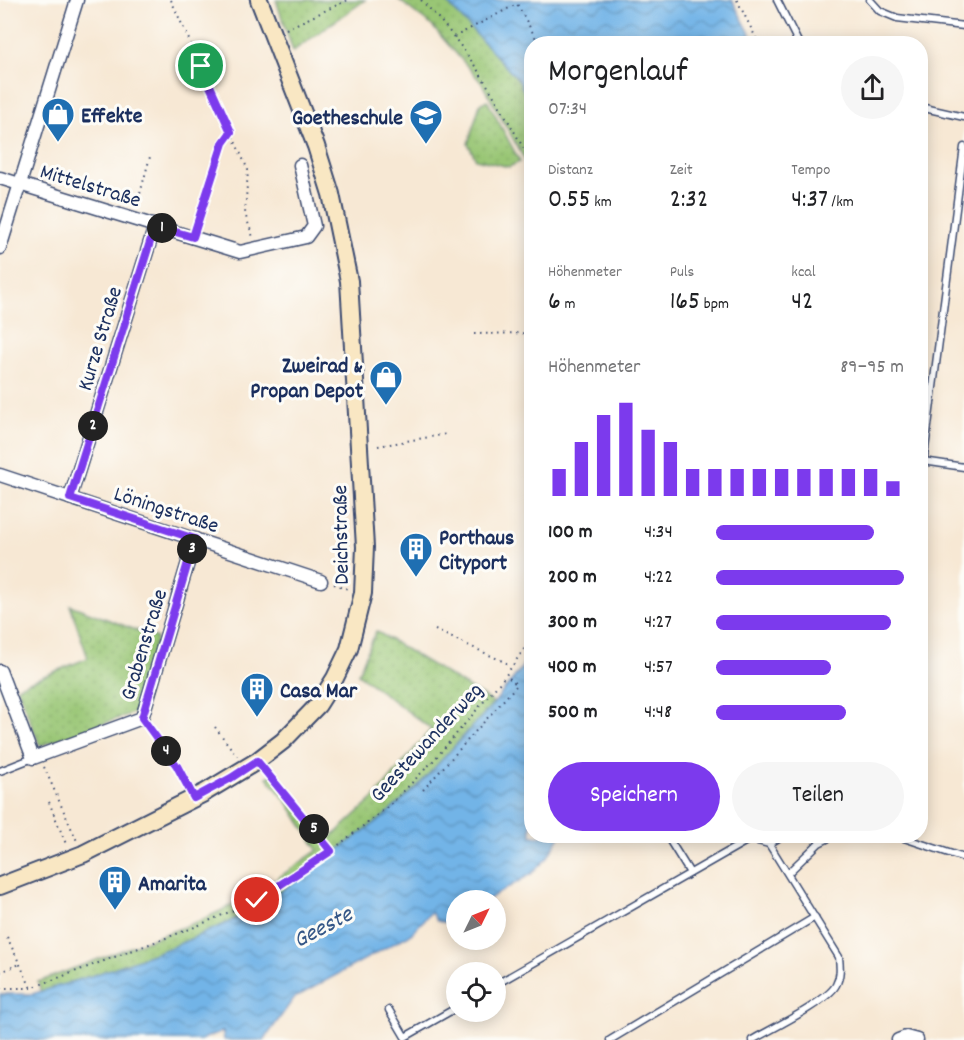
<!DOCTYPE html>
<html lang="de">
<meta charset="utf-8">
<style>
:root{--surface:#fff;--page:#f6f6f6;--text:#202124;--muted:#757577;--accent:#7c3aed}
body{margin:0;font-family:Dekko,sans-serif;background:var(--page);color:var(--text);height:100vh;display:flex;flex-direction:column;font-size:22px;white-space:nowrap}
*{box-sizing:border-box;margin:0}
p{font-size:20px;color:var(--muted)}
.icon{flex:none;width:33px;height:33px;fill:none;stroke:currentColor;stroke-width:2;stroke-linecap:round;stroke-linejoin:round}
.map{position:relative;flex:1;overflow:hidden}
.side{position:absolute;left:524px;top:36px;width:404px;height:807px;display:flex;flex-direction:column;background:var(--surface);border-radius:24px;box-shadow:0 3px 15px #0003}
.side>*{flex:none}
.needle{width:39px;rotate:47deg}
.fabs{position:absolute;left:446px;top:890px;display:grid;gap:12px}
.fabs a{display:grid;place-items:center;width:60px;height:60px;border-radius:50%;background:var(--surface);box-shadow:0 3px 15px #0003;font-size:30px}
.pin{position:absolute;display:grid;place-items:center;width:51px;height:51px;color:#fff;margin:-26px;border:3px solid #fff;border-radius:50%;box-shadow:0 2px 6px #0007}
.km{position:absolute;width:30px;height:30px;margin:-15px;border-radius:50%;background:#222;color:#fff;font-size:16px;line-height:30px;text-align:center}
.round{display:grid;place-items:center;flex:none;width:63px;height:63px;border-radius:32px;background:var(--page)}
.overview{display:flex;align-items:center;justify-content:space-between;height:102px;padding:0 24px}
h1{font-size:33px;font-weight:600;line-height:45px}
.figures{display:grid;grid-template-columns:repeat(3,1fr);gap:9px;height:102px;padding:6px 24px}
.figures div{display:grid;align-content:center}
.figures b{font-size:26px;font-weight:600}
.figures small{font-size:16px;font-weight:400}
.figures p{font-size:16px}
.chart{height:168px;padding:12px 24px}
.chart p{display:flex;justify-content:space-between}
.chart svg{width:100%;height:108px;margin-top:6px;stroke:var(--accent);stroke-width:6}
.cta{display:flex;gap:12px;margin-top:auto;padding:12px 24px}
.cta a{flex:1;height:69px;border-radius:36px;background:var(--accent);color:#fff;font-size:24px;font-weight:600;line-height:69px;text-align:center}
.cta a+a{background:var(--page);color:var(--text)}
ul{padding:0 24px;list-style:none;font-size:20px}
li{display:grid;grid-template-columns:96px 72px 1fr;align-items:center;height:45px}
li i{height:15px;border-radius:8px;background:var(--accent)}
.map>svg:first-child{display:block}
.park{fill:url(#park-dots);stroke:#5a7a69;stroke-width:1.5}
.water{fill:url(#water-waves);stroke:#4672a2;stroke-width:1.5}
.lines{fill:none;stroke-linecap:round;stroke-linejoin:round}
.service-casing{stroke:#3c4b70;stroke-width:9}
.minor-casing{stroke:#3c4b70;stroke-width:15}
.secondary-casing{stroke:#3c4b70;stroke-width:20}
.path{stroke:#3c4b70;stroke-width:2;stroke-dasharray:1.5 4.5;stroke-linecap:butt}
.service{stroke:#fff;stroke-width:6}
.minor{stroke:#fff;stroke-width:12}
.secondary{stroke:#f9e7c3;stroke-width:16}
.route-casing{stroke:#fff;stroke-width:12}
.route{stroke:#7c3aed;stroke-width:8}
.labels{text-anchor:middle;stroke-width:6;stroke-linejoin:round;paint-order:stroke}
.poi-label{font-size:22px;font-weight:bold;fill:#1b2f5e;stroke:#fdfcf7;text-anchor:start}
.street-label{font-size:22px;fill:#1b2f5e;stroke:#fdfcf7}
.water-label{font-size:24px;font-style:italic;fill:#355787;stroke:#fdfcf7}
</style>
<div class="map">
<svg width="964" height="1040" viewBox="0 0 964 1040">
<defs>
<pattern id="park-dots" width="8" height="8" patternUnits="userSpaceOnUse" patternTransform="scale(1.5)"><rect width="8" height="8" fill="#99c674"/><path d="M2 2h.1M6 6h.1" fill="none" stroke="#83aa67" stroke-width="1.8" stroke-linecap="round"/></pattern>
<pattern id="water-waves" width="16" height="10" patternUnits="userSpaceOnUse" patternTransform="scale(1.5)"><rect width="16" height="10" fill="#72b4e7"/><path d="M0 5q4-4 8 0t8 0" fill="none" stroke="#5d93be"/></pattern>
</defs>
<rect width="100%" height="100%" fill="#fdfcf7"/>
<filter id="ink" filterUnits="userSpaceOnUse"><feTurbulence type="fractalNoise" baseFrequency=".0167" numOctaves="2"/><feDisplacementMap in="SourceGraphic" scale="12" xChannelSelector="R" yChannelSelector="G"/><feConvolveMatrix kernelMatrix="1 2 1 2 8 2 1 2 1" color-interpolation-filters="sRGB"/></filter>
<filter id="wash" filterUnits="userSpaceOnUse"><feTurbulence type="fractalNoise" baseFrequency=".008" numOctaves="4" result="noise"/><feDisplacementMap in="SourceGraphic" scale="24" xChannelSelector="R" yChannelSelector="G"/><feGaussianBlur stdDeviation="1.35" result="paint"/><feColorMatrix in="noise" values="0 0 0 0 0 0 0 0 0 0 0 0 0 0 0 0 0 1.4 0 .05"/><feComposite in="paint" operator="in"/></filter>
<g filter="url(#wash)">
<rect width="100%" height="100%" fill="#f7e8d4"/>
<!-- park -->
<g class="park">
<path d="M276,0H365L293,51Z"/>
<path d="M399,0H445L519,81L531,106V171L481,82L432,26Z"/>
<path d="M487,100L520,162L509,167L476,159L468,144L480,104Z"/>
<path d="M70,605L157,638L136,712L40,746L17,687L88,658Z"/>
<path d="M376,631L494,703L417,787L382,818L260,906L225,924L172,947L94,975L41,992L38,982L199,921L252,896L318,850L287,802L267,777L273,774L328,840L375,797L431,729L358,674Z"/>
</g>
<!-- water -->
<g class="water">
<path d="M445,0H732L755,43L531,44V106L519,81Z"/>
<path d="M531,652V836H560L547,858L531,874L487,900H456V918L448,923L437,921L431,912L411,934L294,998L264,1040H224L223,1031L200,1040H0V994H32L94,975L172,947L225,924L261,906L382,818L417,787L494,703L520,670Z"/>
</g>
</g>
<g filter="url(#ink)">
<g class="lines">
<!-- service casing -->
<g class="service-casing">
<g id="service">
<path d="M777,0L799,44"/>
<path d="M870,0L880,11L897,18L964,26"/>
<path d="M920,107L964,117"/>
<path d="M923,461L964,467"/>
<path d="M920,488L964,147"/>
<path d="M0,771L33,758"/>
<path d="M667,836L690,873"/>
<path d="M898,836L964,858"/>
<path d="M788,873L819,843L833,836"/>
<path d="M495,985L750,839L769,844L782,836"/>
<path d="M389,1010L405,1037L456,1008"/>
<path d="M610,1040L815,917"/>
<path d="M752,1040C771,1029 827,1002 836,985C841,976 840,967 839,957L769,844"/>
</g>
</g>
<!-- minor casing -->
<g class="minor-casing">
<g id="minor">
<path d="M0,178L240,252L306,237L314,226L300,165"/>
<path d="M0,248L77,0"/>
<path d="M0,475L321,581"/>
<path d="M70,498L155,226"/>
<path d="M0,671L33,758L142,718L195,539"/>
<path d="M898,1040L906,1037L917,1040"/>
</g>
</g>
<!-- secondary casing -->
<g class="secondary-casing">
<path id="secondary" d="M0,886L83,854L204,793L257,761L283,741L318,705L335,678L349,649L363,593L365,547L349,281L331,194L316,146L259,0"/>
</g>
<!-- path -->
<g class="path">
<path d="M171,0L248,170L245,214L253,237"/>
<path d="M421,0C470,49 498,102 531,162"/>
<path d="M737,0L759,44"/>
<path d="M286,29L348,0"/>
<path d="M454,37L517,4L539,44"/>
<path d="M137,205L151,153"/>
<path d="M197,225L223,143L231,132"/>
<path d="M474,334L531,333"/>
<path d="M378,446L447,434"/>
<path d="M334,584L348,589"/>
<path d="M435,630L511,665"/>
<path d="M149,727L177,766L187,785"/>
<path d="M215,727L237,756"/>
<path d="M44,767L77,841"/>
<path d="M266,772L331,851"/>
<path d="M423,790L517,685L506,675"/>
<path d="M49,802L66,844"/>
<path d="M7,937L31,988"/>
<path d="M0,972L20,964"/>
<path d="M0,988H31L190,929L257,900L331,851L390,805L434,760L486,699L506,675L531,639"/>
</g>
<!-- service -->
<use href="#service" class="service"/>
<!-- minor -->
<use href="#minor" class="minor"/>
<!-- secondary -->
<use href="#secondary" class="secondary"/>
</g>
</g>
<g class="lines" filter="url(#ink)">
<!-- route casing -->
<g class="route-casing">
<path id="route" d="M201,66L231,132L223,143L193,237L155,226L70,498L195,539L142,718L177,766L194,798L231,778L257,761L331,851L257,900"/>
</g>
<!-- route -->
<use href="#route" class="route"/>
</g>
<!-- icons -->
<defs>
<g id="shop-pin" transform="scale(1.725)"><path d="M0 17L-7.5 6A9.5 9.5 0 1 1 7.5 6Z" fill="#1f6fb2" stroke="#fdfcf7"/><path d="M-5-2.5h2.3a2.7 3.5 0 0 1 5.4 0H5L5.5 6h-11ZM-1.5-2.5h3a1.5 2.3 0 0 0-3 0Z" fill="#fff"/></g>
<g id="school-pin" transform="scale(1.725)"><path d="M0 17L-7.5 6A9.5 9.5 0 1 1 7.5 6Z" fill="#1f6fb2" stroke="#fdfcf7"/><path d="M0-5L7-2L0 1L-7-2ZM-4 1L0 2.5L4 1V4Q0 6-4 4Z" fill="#fff"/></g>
<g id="building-pin" transform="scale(1.725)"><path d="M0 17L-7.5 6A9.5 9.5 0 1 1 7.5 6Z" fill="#1f6fb2" stroke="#fdfcf7"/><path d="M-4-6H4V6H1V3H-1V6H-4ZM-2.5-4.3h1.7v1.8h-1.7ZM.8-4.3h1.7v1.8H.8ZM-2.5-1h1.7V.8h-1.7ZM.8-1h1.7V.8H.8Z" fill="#fff"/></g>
</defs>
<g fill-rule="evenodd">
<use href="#shop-pin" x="58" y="114"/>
<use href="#school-pin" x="426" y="116"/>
<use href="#shop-pin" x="386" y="377"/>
<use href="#building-pin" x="416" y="549"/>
<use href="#building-pin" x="257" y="689"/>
<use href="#building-pin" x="115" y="882"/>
</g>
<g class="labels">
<!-- poi labels -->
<g class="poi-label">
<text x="81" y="122">Effekte</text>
<text x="403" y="124" text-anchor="end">Goetheschule</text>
<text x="363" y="372" text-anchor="end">Zweirad &amp;<tspan x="363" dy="25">Propan Depot</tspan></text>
<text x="439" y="544">Porthaus<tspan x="439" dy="25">Cityport</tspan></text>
<text x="280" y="697">Casa Mar</text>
<text x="138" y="890">Amarita</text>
</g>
<!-- street labels -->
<g class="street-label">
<text transform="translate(91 184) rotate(17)" y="8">Mittelstraße</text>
<text transform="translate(98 338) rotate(-73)" y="8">Kurze Straße</text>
<text transform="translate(167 508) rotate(18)" y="8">Löningstraße</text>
<text transform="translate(339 535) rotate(-91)" y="8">Deichstraße</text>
<text transform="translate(142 644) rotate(-73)" y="8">Grabenstraße</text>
<text transform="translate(425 741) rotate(-47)" y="8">Geestewanderweg</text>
</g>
<!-- water labels -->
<g class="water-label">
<text transform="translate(322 926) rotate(-28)" y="8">Geeste</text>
</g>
</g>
</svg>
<div class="fabs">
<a><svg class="needle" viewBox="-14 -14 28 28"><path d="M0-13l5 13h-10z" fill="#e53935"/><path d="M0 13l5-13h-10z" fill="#757577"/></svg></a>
<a><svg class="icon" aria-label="locate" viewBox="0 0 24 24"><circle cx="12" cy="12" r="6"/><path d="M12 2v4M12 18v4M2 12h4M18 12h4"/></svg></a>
</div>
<div class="pin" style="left:201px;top:66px;background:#1e9e55"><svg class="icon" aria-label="arrive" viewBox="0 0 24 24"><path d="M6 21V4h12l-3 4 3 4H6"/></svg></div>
<div class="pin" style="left:257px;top:900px;background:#d93025"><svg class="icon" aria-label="check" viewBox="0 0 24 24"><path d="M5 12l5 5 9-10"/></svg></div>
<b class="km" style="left:162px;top:228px">1</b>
<b class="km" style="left:93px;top:426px">2</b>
<b class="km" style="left:192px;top:549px">3</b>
<b class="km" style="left:166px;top:751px">4</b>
<b class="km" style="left:314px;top:829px">5</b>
<section class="side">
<div class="overview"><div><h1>Morgenlauf</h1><p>07:34</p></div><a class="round"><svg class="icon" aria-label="share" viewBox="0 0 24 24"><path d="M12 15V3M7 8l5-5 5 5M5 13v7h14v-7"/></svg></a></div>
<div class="figures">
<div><p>Distanz</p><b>0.55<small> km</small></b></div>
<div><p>Zeit</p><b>2:32</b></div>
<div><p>Tempo</p><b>4:37<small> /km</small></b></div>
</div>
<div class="figures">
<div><p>Höhenmeter</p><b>6<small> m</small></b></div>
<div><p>Puls</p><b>165<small> bpm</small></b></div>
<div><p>kcal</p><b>42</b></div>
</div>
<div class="chart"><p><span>Höhenmeter</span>89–95 m</p>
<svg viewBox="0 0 160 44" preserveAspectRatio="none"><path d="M5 44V33M15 44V22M25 44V11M35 44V6M45 44V17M55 44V22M65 44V33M75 44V33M85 44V33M95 44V33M105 44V33M115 44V33M125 44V33M135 44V33M145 44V33M155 44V38"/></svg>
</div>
<ul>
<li><b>100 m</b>4:34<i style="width:84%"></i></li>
<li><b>200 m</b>4:22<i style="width:100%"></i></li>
<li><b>300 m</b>4:27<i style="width:93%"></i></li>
<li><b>400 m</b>4:57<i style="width:61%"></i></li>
<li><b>500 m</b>4:48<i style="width:69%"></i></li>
</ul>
<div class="cta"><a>Speichern</a><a>Teilen</a></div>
</section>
</div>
